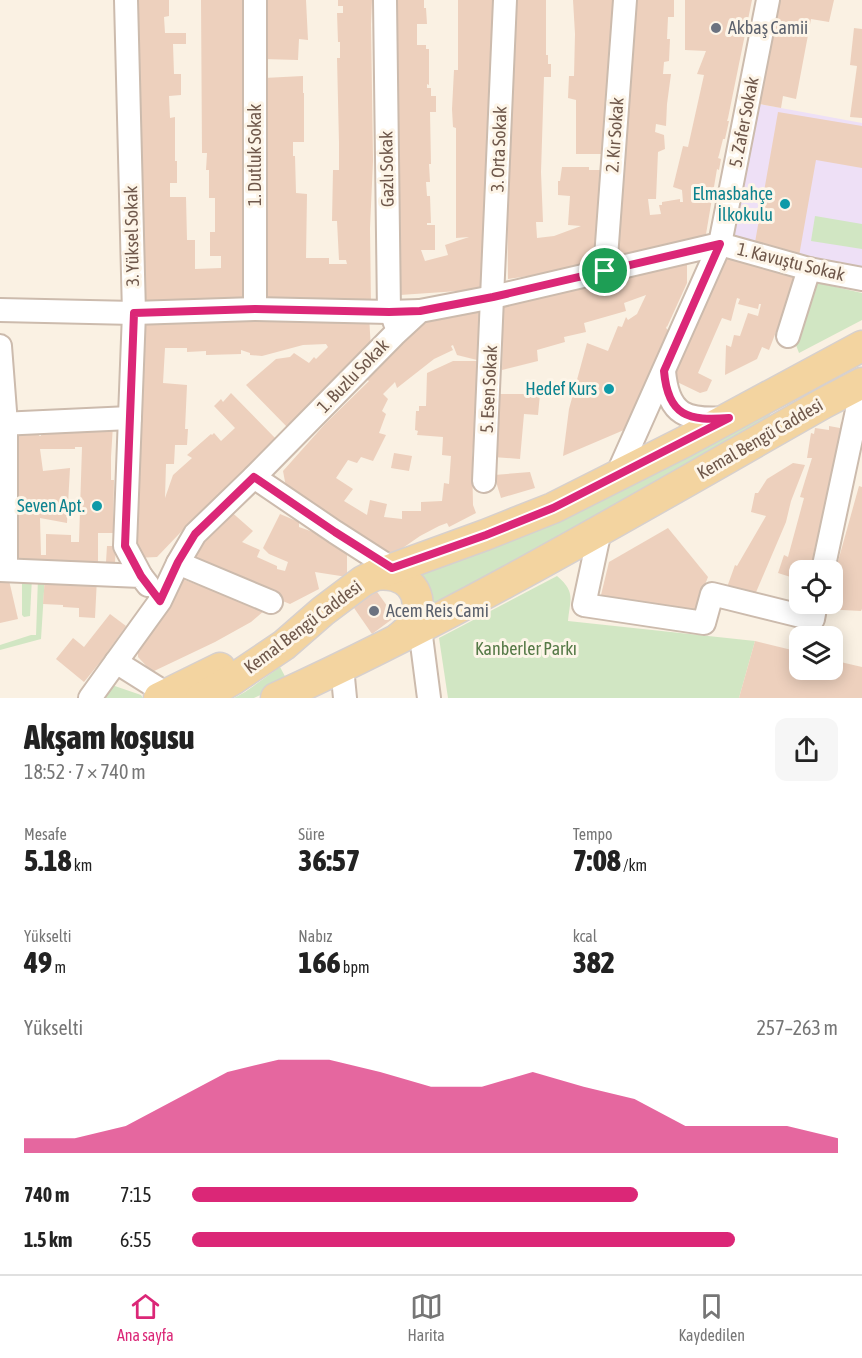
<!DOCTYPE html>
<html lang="tr">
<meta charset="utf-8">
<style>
:root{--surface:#fff;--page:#f6f6f6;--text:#222;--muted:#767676;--line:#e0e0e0;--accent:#db2777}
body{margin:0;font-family:"Asap Condensed",sans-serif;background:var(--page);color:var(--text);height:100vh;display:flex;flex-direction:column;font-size:22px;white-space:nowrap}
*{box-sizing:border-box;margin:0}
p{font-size:20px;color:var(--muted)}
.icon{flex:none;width:33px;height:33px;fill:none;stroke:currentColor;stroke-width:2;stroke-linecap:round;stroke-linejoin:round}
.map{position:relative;height:698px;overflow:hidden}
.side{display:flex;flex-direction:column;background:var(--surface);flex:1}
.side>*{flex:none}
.controls{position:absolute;left:789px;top:560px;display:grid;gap:12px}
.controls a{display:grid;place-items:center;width:54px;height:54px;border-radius:12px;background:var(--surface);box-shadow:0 3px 15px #0003;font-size:30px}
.pin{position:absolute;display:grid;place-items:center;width:51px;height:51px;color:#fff;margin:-26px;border:3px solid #fff;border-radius:50%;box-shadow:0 2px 6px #0007}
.round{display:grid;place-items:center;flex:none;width:63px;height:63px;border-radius:12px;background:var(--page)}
.head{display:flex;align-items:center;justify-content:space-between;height:102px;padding:0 24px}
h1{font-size:33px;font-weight:800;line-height:45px}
.stats{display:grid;grid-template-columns:repeat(3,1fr);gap:9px;height:102px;padding:6px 24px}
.stats div{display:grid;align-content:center}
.stats b{font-size:30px;font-weight:800}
.stats small{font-size:16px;font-weight:400}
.stats p{font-size:16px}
.chart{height:168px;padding:12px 24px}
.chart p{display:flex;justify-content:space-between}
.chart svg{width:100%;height:108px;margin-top:6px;fill:var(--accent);opacity:.7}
ul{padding:0 24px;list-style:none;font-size:20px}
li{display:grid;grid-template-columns:96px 72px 1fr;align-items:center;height:45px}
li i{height:15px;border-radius:8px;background:var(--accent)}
.dock{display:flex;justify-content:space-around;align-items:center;height:84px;border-top:2px solid var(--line);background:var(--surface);font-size:16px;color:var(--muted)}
.dock a{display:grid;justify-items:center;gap:3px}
.dock .current{color:var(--accent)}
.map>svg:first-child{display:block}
.education{fill:#eee0f6}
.green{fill:#d1e6c3}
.building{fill:#edd0bd;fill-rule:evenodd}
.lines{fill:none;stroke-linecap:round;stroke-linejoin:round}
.minor-casing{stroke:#ccbbad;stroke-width:26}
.major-casing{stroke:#d7d0cd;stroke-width:33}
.minor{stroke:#fff;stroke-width:22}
.major{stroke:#f3d4a0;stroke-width:30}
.route-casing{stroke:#fff;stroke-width:12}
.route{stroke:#db2777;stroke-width:8}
.worship-dot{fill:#6b7280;stroke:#fdf5e8;stroke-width:2}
.culture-dot{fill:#0f9aa8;stroke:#fdf5e8;stroke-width:2}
.labels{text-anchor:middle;stroke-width:6;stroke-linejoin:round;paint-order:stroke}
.worship-label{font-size:18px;fill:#5b616d;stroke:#fdf5e8;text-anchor:start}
.street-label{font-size:18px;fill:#6f584b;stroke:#fdf5e8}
.culture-label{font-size:18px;fill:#0d838f;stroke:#fdf5e8;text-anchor:end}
.park-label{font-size:18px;fill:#567a47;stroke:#fdf5e8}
</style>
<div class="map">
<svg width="862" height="698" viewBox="0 0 862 698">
<rect width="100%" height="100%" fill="#faf1e3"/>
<!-- education -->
<path class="education" d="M754,103L862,123V272L726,246Z"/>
<!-- green -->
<g class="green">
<path d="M815,216L862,224V249L811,241Z"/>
<path d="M814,282L862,293V320L799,353L796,345Z"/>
<path d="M769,411L771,413L768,418L429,609L413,573Z"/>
<path d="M45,576L41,639L0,650V645L31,635H36L38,578Z"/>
<path d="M557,576C576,592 570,599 568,621L755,641L739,698H448L439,638Z"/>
<path d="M22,577H32L30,616L24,617L22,615Z"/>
<path d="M280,667L288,682L254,698H234L245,692Z"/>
<path d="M106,683L141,695L143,698H93Z"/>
</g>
<!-- building -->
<g class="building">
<path d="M136,0H169V16L164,17L165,33H186V44H173L174,74H181V95L169,96L170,118L175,117V161H177V183H170V197H186L187,240H195V269L221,268V256H210V232H215V198H209V170H206L207,153H202L201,0H243L246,304H141Z"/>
<path d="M263,0H306L308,40L299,39L298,60L263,59Z"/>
<path d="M338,0H372L371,24L373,161L370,228L371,304L347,300L265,301L264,78L303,76V93H304V142H293V156H295L296,193L307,194L306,258H329V264H347L346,260H339L337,221H332L333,170H339V143L337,58H340V42H338L337,13H343V6H338Z"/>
<path d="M394,0H424V8H426L427,24H417V45H426V49H429V85L427,84V88H431V96H436V112H430L431,164H429L430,182H426L427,196H430L431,223H427V225H435V250H421L425,261L448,255L445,245L469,237L456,238V128L453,127L452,109L454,70H458V0H497L488,286L458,291L400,295Z"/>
<path d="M515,0H546V55H548V64H551V77H544L541,172L543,222H536L537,238L554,236L581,226L568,225L570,196L558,195V181H560L562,167H589V170H603L599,260L571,266L549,273L508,279L507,199Z"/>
<path d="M573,0H616L605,154H576V100L568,98L569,76H574L575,34Z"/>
<path d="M635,0H674V17H668L667,39H670L669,61L664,62L663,74H671L667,104L666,126L656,124L655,132L664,135L665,149L658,152L656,199H648L650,215L661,214L659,205H662V202L680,199V202H683L682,190L673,187L683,146L688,147L704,75L697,74L706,51L685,50V0H752L728,118L727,121H729L725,139H723L719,155L718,158L721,159L719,170L717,169L705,240L617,260Z"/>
<path d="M775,0H834L829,22L811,19L796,99L783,96L781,108L754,103Z"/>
<path d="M854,28L862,29V118L850,117L857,66L850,65Z"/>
<path d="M778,112L862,126V168L816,160L799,256L754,248Z"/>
<path d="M721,247L797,269L782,324H779L769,350L762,347L757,359L725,375L726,345L731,347L734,335L740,336L748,313L758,316L761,304H759L758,309L738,304L740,299L737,298L731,321L722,318L698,373L712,380L707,391L700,393L673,380L703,310Z"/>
<path d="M687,259V283L667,327V326L666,328L668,330L631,427L563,456L569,409L587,343L608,351L618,326L622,327L626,317L628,320L637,314L646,295L624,303L626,311L584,323L586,332L564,337L565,342L537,350L538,361L502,370L503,300Z"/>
<path d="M477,303L483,331L481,361L457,355L453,345L451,346L453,350L434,359L397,388L395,382L383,394L388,399L382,411L386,414L379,433L386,435L373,461L361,457L357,463L348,460L336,478L353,489L344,501L367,515L370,500L387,504L384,517L402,519V511H421V502L442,501L444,483L449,484L451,456L442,455L443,437L417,435L418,431L415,430L416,411H419V406H426L427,373L453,361H481L472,457L473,505L476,513L449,527L447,523L439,526L420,536L394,554L380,548L286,487L283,471L325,424L369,381L362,376L406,327Z"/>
<path d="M369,315L371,350L289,429L246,385L276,359L290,357L294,353L309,363L314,357L316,359L328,347L326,344L303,345L262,356L250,355V353L241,350V354L206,355V351L187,352V348H165L163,383L187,385L185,429H188L187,445H175L174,464H166L165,498L173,475L192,458L187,455L211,434L212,435L214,433L221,441L235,428L214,406L221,399L223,402L231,393L277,440L202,510L157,557L135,558L144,316Z"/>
<path d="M499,394H540L538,415L524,414L520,459L493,457L497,429Z"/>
<path d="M841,422L847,423L811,570H800V580L778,573L784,555L788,557L804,498L800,497L812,458H807L811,433L814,434L815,428L829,430V426L840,428Z"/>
<path d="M38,425L39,436H41V426L113,425L111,457V480H114L113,533H98V571L20,568L11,553L9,428ZM75,447H82L79,542H71V535L46,534V555H41L40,518L67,523L70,468L43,471L40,449H75Z"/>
<path d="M394,453L412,456L409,471L391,468Z"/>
<path d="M793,463L805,465L791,501L786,522L754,597L726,590L735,565L737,566L766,516L751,512L755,493H758L767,479Z"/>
<path d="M530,472L535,488L501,498L494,475Z"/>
<path d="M859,486L862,487V609L861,611L824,609L826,603H832V583Z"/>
<path d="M228,509L253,531L242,542L260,550L257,557L277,566V569L285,571L288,562L269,554L263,548L280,514L299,522V527L347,544V577L315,572L319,589L290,604L191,564L201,538Z"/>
<path d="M668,528L708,577L695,610L601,595L609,562Z"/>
<path d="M107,546H116L115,562H106Z"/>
<path d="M8,576L18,619L0,623V578Z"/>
<path d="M45,576L97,578L95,618L79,617V608L63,607V605L43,604Z"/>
<path d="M182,579L265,610L251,622L215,642L152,672L138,657V651L166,614Z"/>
<path d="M375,589L395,617L372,634L352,605Z"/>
<path d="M110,614L126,626L101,661L84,682L56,659L73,638L84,647Z"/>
<path d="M755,641L800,652V669H832V660L862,667V698H739Z"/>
</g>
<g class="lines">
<!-- minor casing -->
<g class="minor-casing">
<g id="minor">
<path d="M126,0L134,313L125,546L141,576"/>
<path d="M385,0L389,312L393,317L395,323"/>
<path d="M605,271L625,0"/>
<path d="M255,309V0"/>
<path d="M0,310L134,313L255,309L389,312L420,311"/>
<path d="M788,336L809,269"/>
<path d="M0,346L6,424V570"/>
<path d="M664,371C668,416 687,421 728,418"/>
<path d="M0,424L130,418"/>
<path d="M617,475L720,244L768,0"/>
<path d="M254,477L335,532L391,568L399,575"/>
<path d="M484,481L505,0"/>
<path d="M600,530L584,605L704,623L712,594L813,619L816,603"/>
<path d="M178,563L271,602"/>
<path d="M0,570L141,576L148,585"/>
<path d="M823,570L862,387"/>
<path d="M418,613L429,698"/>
<path d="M116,662L167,694"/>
<path d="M342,667L345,698"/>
<path d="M90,698L160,601L178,563L195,534L254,477L394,335L420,311L493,297L720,244L809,269L862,279"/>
</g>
</g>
<!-- major casing -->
<g class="major-casing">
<g id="major">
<path d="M375,575C382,574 388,574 395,576C425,585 424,621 400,637"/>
<path d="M159,698L220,668"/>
<path d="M201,698L232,680L284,645L323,611L363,581L375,575L485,535L553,508L684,442L862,346"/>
<path d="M276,698C465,612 644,505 824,403L862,383"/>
</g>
</g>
<!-- minor -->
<use href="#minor" class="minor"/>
<!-- major -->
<use href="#major" class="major"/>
</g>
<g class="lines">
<!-- route casing -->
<g class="route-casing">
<path id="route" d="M720,244L664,371C668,417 689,421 729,418L553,508L486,535L392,568L335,532L254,477L195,534L178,562L160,601L141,576L125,546L134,313L255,309L389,312L420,311L493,297Z"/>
</g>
<!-- route -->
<use href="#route" class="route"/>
</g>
<!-- markers -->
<g class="worship-dot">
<circle cx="716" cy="28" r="6"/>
<circle cx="374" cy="611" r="6"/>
</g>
<g class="culture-dot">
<circle cx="785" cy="204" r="6"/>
<circle cx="609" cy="389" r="6"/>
<circle cx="97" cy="506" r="6"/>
</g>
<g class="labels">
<!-- worship labels -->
<g class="worship-label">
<text x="728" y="34">Akbaş Camii</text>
<text x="386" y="617">Acem Reis Cami</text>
</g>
<!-- street labels -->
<g class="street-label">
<text transform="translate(744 122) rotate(-79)" y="6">5. Zafer Sokak</text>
<text transform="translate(615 135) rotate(-86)" y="6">2. Kır Sokak</text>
<text transform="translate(499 149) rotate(-88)" y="6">3. Orta Sokak</text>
<text transform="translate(255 155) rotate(-90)" y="6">1. Dutluk Sokak</text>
<text transform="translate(387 169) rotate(-91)" y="6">Gazlı Sokak</text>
<text transform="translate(132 236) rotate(-91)" y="6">3. Yüksel Sokak</text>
<text transform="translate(791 262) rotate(14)" y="6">1. Kavuştu Sokak</text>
<text transform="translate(353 376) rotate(-46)" y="6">1. Buzlu Sokak</text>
<text transform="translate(489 389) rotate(-87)" y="6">5. Esen Sokak</text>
<text transform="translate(760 439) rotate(-30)" y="6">Kemal Bengü Caddesi</text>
<text transform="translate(303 627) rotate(-37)" y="6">Kemal Bengü Caddesi</text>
</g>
<!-- culture labels -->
<g class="culture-label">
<text x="773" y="200">Elmasbahçe<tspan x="773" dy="21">İlkokulu</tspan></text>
<text x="597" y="395">Hedef Kurs</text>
<text x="85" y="512">Seven Apt.</text>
</g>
<!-- park labels -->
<g class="park-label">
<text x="526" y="655">Kanberler Parkı</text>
</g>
</g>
</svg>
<div class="controls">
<a><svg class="icon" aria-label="locate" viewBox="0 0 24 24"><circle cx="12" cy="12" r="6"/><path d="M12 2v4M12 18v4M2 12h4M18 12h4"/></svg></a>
<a><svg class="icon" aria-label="layers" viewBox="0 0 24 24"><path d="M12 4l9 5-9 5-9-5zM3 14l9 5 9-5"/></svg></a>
</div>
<div class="pin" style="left:605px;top:271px;background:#1e9e55"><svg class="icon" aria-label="arrive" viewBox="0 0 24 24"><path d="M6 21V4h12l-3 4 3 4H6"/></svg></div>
</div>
<section class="side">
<div class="head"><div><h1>Akşam koşusu</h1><p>18:52 · 7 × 740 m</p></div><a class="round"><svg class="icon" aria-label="share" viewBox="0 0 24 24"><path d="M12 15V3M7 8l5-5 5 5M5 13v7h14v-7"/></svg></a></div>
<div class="stats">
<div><p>Mesafe</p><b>5.18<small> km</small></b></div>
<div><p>Süre</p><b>36:57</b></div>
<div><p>Tempo</p><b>7:08<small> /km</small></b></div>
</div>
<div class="stats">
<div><p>Yükselti</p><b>49<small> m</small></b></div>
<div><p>Nabız</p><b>166<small> bpm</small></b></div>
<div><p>kcal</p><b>382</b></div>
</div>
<div class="chart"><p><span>Yükselti</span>257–263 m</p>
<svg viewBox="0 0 160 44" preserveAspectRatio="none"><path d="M0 44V38L10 38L20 33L30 22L40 11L50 6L60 6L70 11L80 17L90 17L100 11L110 17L120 22L130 33L140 33L150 33L160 38V44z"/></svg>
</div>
<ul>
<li><b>740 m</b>7:15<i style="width:69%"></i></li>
<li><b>1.5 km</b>6:55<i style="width:84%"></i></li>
</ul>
</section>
<nav class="dock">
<a class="current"><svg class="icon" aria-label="home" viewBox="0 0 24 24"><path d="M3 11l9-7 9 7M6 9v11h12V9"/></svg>Ana sayfa</a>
<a><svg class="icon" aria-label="map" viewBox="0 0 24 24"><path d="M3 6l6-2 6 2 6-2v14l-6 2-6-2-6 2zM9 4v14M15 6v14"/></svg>Harita</a>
<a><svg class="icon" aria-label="saved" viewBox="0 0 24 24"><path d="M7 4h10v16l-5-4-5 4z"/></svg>Kaydedilen</a>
</nav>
